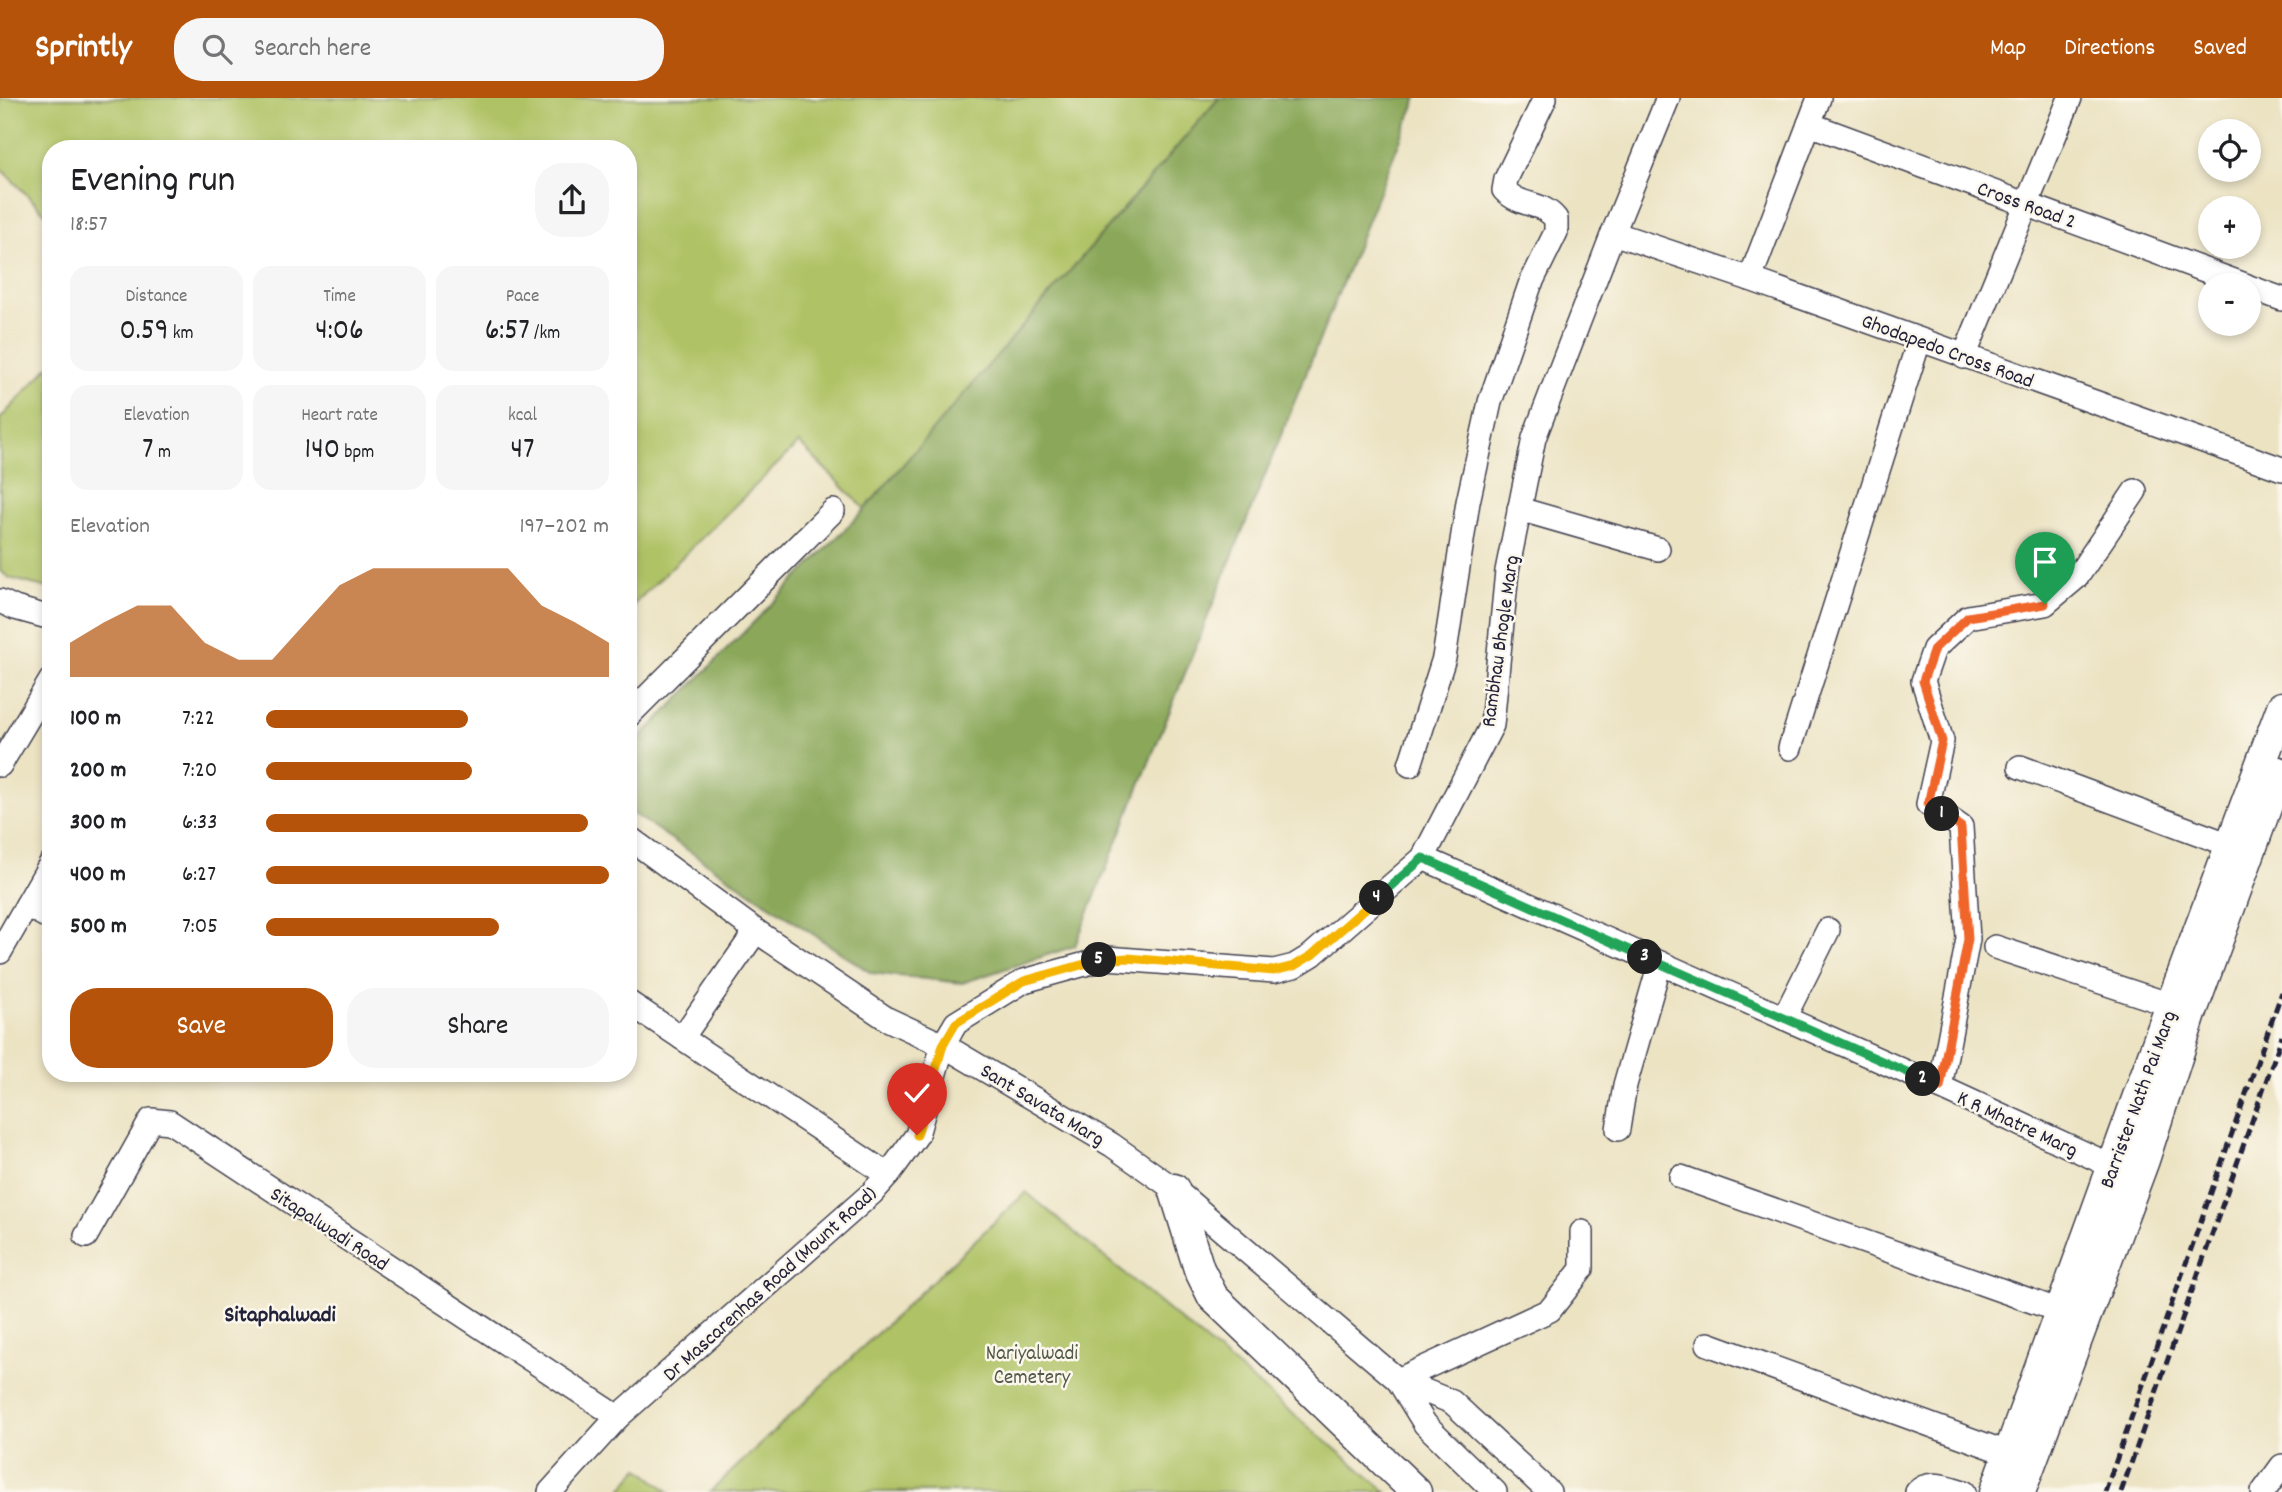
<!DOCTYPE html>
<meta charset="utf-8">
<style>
:root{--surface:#fff;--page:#f6f6f6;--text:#202124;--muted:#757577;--accent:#b45309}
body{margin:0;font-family:Dekko,sans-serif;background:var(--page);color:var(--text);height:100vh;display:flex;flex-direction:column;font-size:26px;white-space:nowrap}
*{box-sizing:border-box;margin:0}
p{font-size:23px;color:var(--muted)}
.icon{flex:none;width:38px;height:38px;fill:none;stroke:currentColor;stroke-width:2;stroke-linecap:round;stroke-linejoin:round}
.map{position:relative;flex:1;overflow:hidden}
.details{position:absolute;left:42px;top:42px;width:595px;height:942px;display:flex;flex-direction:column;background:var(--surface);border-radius:28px;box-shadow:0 4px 10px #0003}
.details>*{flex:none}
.buttons{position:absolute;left:2198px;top:21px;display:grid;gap:14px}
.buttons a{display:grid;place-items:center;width:63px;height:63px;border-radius:50%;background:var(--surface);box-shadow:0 4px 10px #0003;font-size:35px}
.pin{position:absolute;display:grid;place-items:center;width:60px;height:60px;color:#fff;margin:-72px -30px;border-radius:50% 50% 50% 0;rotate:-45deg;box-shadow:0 0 7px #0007}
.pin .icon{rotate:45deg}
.km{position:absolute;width:35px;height:35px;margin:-18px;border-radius:50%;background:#222;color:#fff;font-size:19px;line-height:35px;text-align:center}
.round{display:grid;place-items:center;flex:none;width:74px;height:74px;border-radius:28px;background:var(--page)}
.head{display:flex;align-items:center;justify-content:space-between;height:119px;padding:0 28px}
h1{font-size:38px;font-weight:600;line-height:52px}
.stats{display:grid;grid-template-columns:repeat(3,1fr);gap:10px;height:119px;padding:7px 28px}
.stats div{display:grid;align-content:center;border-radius:18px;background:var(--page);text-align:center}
.stats b{font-size:30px;font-weight:600}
.stats small{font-size:19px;font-weight:400}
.stats p{font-size:19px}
.chart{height:196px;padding:14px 28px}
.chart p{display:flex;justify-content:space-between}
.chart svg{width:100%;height:126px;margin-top:7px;fill:var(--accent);opacity:.7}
.cta{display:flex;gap:14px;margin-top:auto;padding:14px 28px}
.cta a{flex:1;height:80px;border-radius:28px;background:var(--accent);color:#fff;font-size:28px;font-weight:600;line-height:80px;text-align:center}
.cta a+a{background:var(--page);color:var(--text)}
ul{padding:0 28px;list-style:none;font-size:23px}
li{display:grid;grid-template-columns:112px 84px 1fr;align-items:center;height:52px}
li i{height:18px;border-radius:9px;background:var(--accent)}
header{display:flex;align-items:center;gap:42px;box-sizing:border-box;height:98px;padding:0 35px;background:var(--accent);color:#fff}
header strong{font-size:33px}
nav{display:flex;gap:38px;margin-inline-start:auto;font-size:24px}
.search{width:490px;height:63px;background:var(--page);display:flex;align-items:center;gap:18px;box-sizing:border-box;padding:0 24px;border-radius:28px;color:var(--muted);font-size:26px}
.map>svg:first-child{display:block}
.green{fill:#afc265;stroke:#687250;stroke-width:2}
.forest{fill:#8ba85a;stroke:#56654a;stroke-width:2}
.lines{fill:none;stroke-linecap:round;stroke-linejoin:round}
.minor-casing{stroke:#403f4f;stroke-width:26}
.major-casing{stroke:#403f4f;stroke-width:33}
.minor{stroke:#fff;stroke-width:23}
.major{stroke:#fff;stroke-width:30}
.rail{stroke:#22223b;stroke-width:5;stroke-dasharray:10 5;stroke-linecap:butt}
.split-1-casing{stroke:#fff;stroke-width:14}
.split-2-casing{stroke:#fff;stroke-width:14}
.split-3-casing{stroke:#fff;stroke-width:14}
.split-4-casing{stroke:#fff;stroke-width:14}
.split-5-casing{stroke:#fff;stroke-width:14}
.split-6-casing{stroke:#fff;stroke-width:14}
.split-1{stroke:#f0652b;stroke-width:9}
.split-2{stroke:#f0652b;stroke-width:9}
.split-3{stroke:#22a559;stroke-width:9}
.split-4{stroke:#22a559;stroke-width:9}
.split-5{stroke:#f5b400;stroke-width:9}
.split-6{stroke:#f5b400;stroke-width:9}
.labels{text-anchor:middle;stroke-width:5;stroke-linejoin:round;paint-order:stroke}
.street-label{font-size:21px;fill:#22223b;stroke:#fbf7ec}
.park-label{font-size:21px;fill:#535a4a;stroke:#fbf7ec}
.neighbourhood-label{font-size:23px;font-weight:bold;fill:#22223b;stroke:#fbf7ec}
</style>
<header>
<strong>Sprintly</strong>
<div class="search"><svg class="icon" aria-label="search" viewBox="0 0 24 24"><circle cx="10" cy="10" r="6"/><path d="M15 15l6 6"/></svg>Search here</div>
<nav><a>Map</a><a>Directions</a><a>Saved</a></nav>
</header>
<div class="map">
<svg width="2282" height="1394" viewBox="0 0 2282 1394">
<rect width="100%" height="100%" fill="#fbf7ec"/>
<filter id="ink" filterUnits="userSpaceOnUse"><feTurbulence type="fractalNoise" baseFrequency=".0143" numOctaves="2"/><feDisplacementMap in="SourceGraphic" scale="14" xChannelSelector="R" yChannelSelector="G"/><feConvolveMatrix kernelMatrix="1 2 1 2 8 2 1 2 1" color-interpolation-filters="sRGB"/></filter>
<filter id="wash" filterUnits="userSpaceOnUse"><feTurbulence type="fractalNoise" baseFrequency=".00686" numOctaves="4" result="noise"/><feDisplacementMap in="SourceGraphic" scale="28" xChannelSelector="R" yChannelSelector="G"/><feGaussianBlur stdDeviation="1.57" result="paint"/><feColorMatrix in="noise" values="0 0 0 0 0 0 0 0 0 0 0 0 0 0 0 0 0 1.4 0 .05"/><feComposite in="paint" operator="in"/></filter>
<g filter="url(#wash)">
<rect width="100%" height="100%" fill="#ece3c3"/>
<!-- green -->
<g class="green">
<path d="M0,0H1219L865,411L799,345L628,512V51H51V121L0,70Z"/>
<path d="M51,266V491L10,480L0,473V321Z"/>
<path d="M1026,1094L1387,1394H710Z"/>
<path d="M639,1370L669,1394H619Z"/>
</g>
<!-- forest -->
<path class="forest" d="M1219,0H1417L1075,848L962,885L871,875L628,712V652L865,411Z"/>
</g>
<g filter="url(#ink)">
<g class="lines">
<!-- minor casing -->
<g class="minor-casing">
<g id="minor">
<path d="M1809,26L2245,187"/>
<path d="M1613,135L1750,181L2282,371"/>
<path d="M1750,181L1819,0"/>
<path d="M2249,189L2282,201"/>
<path d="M1964,259L2070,0"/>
<path d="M1519,411L1658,451"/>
<path d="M0,503L15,510L51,520"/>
<path d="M628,618L833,413"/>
<path d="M1790,650L1919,243"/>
<path d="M0,667L51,582"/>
<path d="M1410,667L1444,560L1468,404L1490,304L1530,187L1556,134V121C1542,103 1522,110 1504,92L1506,81L1545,0"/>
<path d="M2020,669L2230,747"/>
<path d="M628,739L756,833L887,921L943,947L1112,1047L1174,1091L1398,1282L1425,1326L1495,1394"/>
<path d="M1423,760L1940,989L2114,1069"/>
<path d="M27,807L51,821"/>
<path d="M1995,849L2171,907"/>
<path d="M0,854L51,765"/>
<path d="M628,904L888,1077"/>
<path d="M1784,920L1828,832"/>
<path d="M682,940L756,833"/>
<path d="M1940,989L1968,841L1961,729L1928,706L1942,643L1923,583L1934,551L1968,519L2045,506L2077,479L2135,393"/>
<path d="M1618,1031L1625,987L1660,865"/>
<path d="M1681,1079L2060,1213"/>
<path d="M86,1138L151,1022L170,1024L618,1319"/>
<path d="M1708,1246L2024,1361"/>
<path d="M1398,1282L1550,1212L1582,1171V1134"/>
<path d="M1398,1282L1452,1304L1549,1394"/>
<path d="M550,1394L618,1319L872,1095L888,1077L917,1037L943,947L956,925L1024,883L1107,860L1274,873L1294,868L1312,857L1423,760L1492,627L1507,473L1534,340L1613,135L1668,0"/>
<path d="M1917,1394C1929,1381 1949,1390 1964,1394"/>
<path d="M2263,1394L2282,1368"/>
</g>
</g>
<!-- major casing -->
<g class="major-casing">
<g id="major">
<path d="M1174,1091L1199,1171L1213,1199L1416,1394"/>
<path d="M1995,1394L2171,907L2282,609"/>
<path d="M2020,1394L2144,1062L2192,913L2279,674"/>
</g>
</g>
<!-- minor -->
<use href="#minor" class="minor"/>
<!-- major -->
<use href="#major" class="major"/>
<!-- rail -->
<g class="rail">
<path d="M2105,1394L2282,894"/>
<path d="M2121,1394L2282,938"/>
</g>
</g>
</g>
<g class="lines" filter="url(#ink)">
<!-- split-1 casing -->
<g class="split-1-casing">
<path id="split-1" d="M1942,716L1928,706L1942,643L1923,583L1934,551L1968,519L2045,506"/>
</g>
<!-- split-2 casing -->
<g class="split-2-casing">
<path id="split-2" d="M1923,981L1940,989L1968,841L1961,729L1942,716"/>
</g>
<!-- split-3 casing -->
<g class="split-3-casing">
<path id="split-3" d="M1645,859L1923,981"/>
</g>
<!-- split-4 casing -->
<g class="split-4-casing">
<path id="split-4" d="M1377,800L1423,760L1645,859"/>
</g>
<!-- split-5 casing -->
<g class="split-5-casing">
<path id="split-5" d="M1099,862L1128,860L1274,873L1294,868L1312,857L1377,800"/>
</g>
<!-- split-6 casing -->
<g class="split-6-casing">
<path id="split-6" d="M917,1037L943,947L956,925L1024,883L1099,862"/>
</g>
<!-- split-1 -->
<use href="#split-1" class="split-1"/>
<!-- split-2 -->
<use href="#split-2" class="split-2"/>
<!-- split-3 -->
<use href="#split-3" class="split-3"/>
<!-- split-4 -->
<use href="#split-4" class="split-4"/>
<!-- split-5 -->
<use href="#split-5" class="split-5"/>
<!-- split-6 -->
<use href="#split-6" class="split-6"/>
</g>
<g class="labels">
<!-- street labels -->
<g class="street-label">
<text transform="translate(2027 106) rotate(20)" y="7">Cross Road 2</text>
<text transform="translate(1948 252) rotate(20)" y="7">Ghodapedo Cross Road</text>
<text transform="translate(1499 543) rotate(-82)" y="7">Rambhau Bhogle Marg</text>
<text transform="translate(2137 1001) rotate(-70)" y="7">Barrister Nath Pai Marg</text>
<text transform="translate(1043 1006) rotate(31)" y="7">Sant Savata Marg</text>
<text transform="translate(2018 1025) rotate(25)" y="7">K R Mhatre Marg</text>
<text transform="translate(330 1130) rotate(33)" y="7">Sitapalwadi Road</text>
<text transform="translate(769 1185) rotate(-42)" y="7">Dr Mascarenhas Road (Mount Road)</text>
</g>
<!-- park labels -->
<g class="park-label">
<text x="1032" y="1261">Nariyalwadi<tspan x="1032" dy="24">Cemetery</tspan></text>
</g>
<!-- neighbourhood labels -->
<g class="neighbourhood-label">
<text x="280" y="1223">Sitaphalwadi</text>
</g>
</g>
</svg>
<div class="buttons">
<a><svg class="icon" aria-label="locate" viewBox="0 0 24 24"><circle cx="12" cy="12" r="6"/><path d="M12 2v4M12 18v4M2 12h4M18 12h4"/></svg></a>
<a>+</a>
<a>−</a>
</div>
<div class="pin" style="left:2045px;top:506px;background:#1e9e55"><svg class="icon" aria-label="arrive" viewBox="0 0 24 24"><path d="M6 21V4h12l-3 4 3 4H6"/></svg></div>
<div class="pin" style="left:917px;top:1037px;background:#d93025"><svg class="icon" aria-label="check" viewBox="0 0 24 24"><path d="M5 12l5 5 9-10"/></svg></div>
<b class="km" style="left:1942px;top:716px">1</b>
<b class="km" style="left:1923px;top:981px">2</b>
<b class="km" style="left:1645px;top:859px">3</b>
<b class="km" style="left:1377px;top:800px">4</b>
<b class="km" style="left:1099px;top:862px">5</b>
<section class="details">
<div class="head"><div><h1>Evening run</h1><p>18:57</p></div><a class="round"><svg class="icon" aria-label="share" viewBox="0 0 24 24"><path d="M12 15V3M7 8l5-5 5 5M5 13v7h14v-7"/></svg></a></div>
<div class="stats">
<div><p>Distance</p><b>0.59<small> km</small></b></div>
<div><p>Time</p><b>4:06</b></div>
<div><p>Pace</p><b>6:57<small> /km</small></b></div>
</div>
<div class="stats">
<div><p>Elevation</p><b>7<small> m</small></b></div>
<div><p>Heart rate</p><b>140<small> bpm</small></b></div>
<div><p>kcal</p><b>47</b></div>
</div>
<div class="chart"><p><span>Elevation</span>197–202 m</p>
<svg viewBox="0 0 160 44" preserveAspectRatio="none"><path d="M0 44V32L10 25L20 19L30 19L40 32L50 38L60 38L70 25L80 12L90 6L100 6L110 6L120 6L130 6L140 19L150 25L160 32V44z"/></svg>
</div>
<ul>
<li><b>100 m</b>7:22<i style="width:59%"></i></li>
<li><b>200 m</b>7:20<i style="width:60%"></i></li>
<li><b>300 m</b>6:33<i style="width:94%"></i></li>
<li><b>400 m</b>6:27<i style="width:100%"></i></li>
<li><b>500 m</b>7:05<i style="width:68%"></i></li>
</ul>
<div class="cta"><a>Save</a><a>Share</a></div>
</section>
</div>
